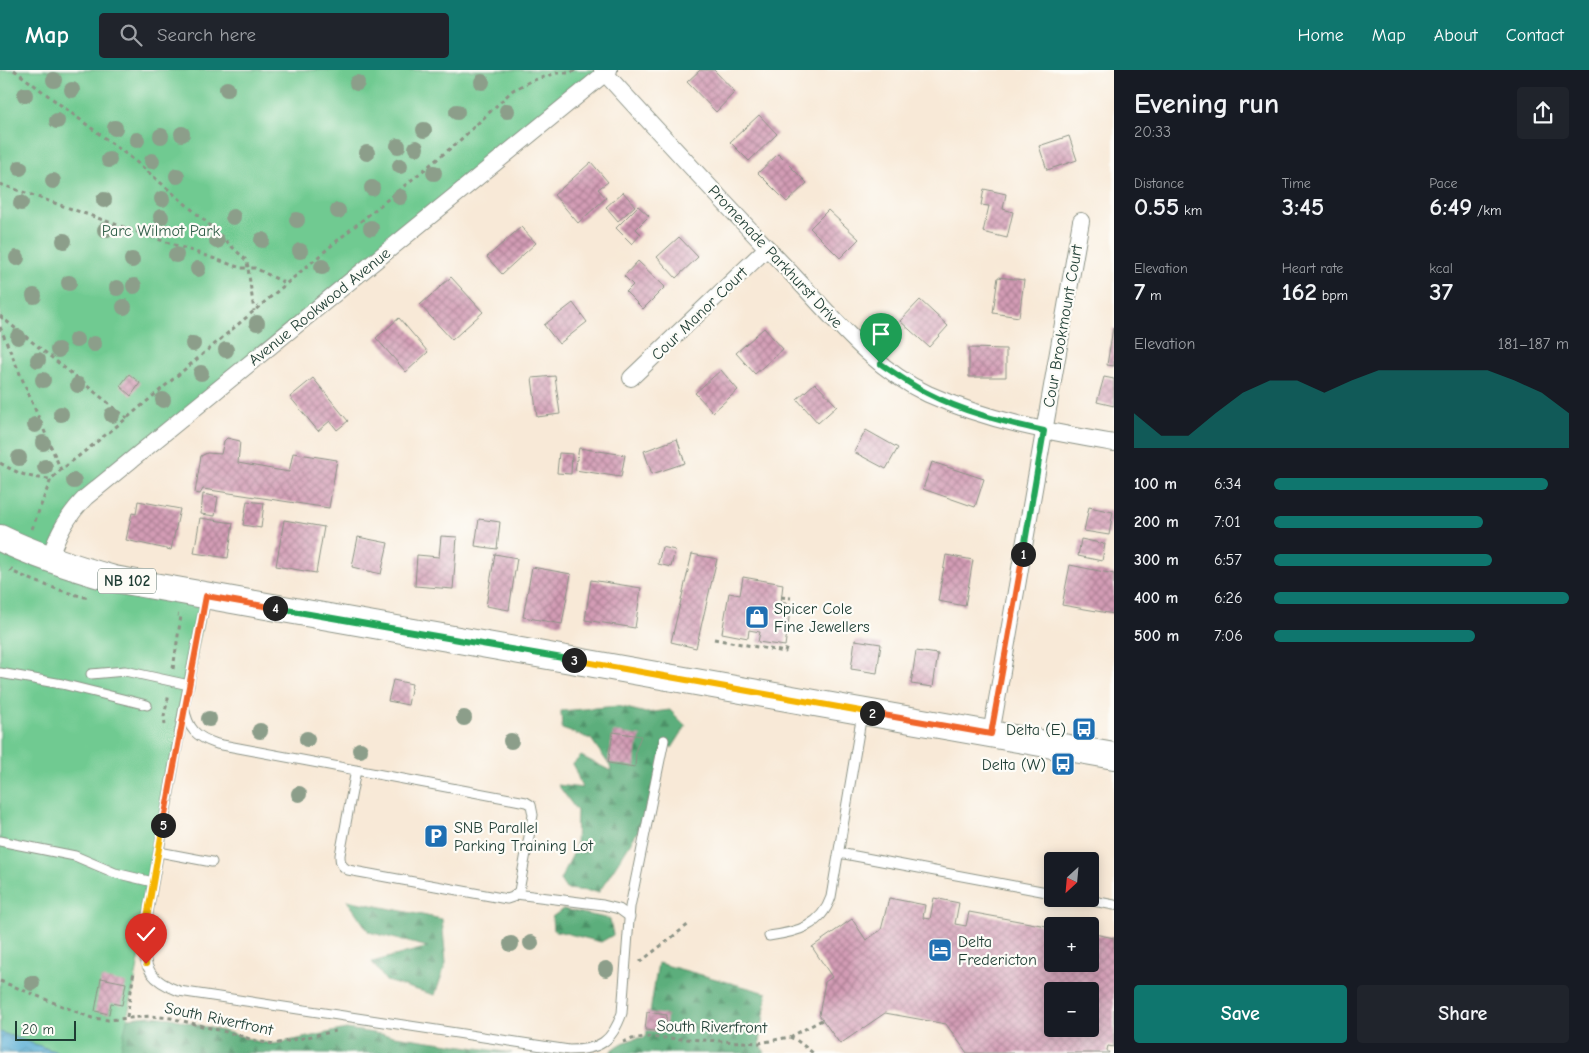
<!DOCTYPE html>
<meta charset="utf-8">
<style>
:root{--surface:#171b24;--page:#20242c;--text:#f1f3f6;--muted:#9ea1a6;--accent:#0f766e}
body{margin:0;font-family:"Comic Neue",sans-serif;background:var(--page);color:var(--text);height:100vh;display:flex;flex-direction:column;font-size:19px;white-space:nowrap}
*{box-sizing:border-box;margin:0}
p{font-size:16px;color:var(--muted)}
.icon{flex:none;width:28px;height:28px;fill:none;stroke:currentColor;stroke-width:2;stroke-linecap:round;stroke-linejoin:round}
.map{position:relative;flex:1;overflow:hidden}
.drawer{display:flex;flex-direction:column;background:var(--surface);width:475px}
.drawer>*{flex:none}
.needle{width:32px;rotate:206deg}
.buttons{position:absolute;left:1044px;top:782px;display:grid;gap:10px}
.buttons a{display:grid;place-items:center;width:55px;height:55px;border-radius:5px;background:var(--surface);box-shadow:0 2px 12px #0003;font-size:25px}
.scale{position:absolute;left:15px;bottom:12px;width:61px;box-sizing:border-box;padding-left:5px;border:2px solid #1f3d34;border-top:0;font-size:14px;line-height:18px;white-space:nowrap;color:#1f3d34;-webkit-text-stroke:4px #fdfcf7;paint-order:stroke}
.pin{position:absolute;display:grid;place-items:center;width:42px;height:42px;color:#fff;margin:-51px -21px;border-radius:50% 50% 50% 0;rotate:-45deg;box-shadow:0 0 5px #0007}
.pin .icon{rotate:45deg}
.km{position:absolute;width:25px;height:25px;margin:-12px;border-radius:50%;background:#222;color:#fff;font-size:14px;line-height:25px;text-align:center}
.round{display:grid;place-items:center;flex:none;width:52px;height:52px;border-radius:5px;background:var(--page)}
.headline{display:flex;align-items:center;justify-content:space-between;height:85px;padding:0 20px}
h1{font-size:28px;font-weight:700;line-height:38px}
.stats{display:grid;grid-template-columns:repeat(3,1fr);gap:8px;height:85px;padding:5px 20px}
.stats div{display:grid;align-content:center}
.stats b{font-size:25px;font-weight:700}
.stats small{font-size:14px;font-weight:400}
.stats p{font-size:14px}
.chart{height:140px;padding:10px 20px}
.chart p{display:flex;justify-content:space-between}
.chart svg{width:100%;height:90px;margin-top:5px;fill:var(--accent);opacity:.7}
.primary-button{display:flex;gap:10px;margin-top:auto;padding:10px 20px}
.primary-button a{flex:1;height:58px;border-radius:5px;background:var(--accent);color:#fff;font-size:20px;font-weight:700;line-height:58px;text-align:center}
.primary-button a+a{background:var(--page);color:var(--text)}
ul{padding:0 20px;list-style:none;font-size:16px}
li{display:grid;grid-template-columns:80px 60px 1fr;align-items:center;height:38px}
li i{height:12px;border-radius:6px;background:var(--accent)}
header{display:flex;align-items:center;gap:30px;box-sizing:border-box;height:70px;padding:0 25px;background:var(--accent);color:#fff}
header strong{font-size:24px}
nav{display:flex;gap:28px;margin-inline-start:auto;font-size:18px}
.search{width:350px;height:45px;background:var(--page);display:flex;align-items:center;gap:12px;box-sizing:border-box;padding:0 18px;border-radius:5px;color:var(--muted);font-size:19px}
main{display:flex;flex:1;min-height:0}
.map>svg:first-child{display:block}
.forest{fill:url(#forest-firs);stroke:#3e7658}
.park{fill:#70ca91;stroke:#488462}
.water{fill:url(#water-waves);stroke:#3c7584}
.building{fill:url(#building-cross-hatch);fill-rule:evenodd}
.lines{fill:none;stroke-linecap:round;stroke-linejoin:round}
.service-casing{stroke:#8c9386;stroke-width:11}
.minor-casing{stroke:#8c9386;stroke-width:18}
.primary-casing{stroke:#8c9386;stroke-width:28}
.path{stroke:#8c9386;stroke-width:3;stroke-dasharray:4 4;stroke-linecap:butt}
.service{stroke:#fff;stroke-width:9}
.minor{stroke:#fff;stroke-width:16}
.primary{stroke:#fff;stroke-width:26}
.tree{fill:#8c9e8a}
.split-1-casing{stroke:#fff;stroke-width:10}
.split-2-casing{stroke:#fff;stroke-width:10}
.split-3-casing{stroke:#fff;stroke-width:10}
.split-4-casing{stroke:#fff;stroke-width:10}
.split-5-casing{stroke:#fff;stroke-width:10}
.split-6-casing{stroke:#fff;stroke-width:10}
.split-1{stroke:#22a559;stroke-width:6}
.split-2{stroke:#f0652b;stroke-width:6}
.split-3{stroke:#f5b400;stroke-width:6}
.split-4{stroke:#22a559;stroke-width:6}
.split-5{stroke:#f0652b;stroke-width:6}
.split-6{stroke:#f5b400;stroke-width:6}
.labels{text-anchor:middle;stroke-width:4.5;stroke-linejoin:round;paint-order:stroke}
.shield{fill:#fdfcf7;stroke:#62766e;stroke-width:1}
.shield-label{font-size:15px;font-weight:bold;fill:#1f3d34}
.park-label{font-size:16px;fill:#33604b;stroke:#fdfcf7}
.street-label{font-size:16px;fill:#1f3d34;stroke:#fdfcf7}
.poi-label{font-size:16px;fill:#1f3d34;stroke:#fdfcf7;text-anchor:start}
</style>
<header>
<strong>Map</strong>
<div class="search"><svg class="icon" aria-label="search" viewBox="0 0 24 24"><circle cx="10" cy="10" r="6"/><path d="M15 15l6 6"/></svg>Search here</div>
<nav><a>Home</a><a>Map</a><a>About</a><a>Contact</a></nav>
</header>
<main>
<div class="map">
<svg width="1114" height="983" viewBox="0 0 1114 983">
<defs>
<pattern id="forest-firs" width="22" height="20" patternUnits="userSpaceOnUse" patternTransform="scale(1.25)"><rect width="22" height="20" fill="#5cae7b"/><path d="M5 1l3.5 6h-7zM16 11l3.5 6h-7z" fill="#4b8f66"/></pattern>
<pattern id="water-waves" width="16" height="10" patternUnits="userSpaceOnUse" patternTransform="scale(1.25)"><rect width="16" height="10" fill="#58add4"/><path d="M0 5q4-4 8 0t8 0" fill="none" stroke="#488ead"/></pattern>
<pattern id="building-cross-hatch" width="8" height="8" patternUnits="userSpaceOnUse" patternTransform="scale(1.25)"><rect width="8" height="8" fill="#d39cb5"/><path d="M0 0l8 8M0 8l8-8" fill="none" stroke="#ab8094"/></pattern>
</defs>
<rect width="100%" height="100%" fill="#fdfcf7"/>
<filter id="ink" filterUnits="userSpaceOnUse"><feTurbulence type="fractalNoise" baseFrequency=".02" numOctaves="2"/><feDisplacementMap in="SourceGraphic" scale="10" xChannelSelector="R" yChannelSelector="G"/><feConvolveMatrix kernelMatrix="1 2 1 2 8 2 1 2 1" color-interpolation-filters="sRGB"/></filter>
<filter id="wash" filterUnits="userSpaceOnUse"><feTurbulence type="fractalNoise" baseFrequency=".0096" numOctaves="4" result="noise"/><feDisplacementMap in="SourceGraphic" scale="20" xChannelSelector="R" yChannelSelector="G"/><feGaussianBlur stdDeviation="1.12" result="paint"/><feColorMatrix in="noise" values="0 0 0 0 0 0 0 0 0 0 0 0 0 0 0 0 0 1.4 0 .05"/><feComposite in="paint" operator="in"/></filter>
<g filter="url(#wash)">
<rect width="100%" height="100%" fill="#f8e9d7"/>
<!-- forest -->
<g class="forest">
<path d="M618,636L646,643L670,640L686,656L672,678L664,671L649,744L599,822L566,819L560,810L576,778L577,741L558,715L582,718L573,694L581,686L611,701L610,696L591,669L562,659L561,641Z"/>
<path d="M347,830L442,849L446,893L435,925L386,911L372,892L428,877L369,862Z"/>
<path d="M563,839L610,849L613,865L601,872L553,860L552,847Z"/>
<path d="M658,893L767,923L760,973L765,983H609C621,972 630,969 646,967Z"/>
<path d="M0,911L108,950L150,946L171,948L238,965L255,971L274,974L346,959L512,983H60L0,962Z"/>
</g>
<!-- park -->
<path class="park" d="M0,0H602L86,427L53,478L207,526L143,871L120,983H60L0,962Z"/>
<!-- water -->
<path class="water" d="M0,962L60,983H0Z"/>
<g id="blocks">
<!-- building -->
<g class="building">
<path d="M700,0H714L735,22L716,42L687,12Z"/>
<path d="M759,45L777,64L749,91L730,72Z"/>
<path d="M1069,66L1077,90L1047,100L1039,76Z"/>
<path d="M778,84L807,113L787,132L758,103Z"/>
<path d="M591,92L608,112L598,119L606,128L578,153L554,125Z"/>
<path d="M984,119L1006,124L1003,139L1013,142L1007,168L983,162L989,136L981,135Z"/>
<path d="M623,122L635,136L618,151L606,137Z"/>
<path d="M638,136L649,146L636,159L641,164L632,174L616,158Z"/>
<path d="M828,140L859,169L840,188L810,158Z"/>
<path d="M521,157L536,173L502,204L487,187Z"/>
<path d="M679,167L698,187L676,208L657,187Z"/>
<path d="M638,191L665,217L643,239L626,222L633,215L624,206Z"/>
<path d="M451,207L483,242L452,270L420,235Z"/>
<path d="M998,207L1024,210L1019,247L993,243Z"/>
<path d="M920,230L948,256L929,277L900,251Z"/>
<path d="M573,233L587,252L559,274L544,255Z"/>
<path d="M399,248L428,282L406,302L376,268Z"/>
<path d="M764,258L783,279L755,304L736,283Z"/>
<path d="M1113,258H1114V296L1107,295Z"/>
<path d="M969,278L1006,279V307H969Z"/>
<path d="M721,300L738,320L713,342L695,323Z"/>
<path d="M129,304L140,313L131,326L120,316Z"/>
<path d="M555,306L560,344L537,347L532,308Z"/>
<path d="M1104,307L1114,309V336L1097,332Z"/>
<path d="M313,308L348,351L337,360L330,351L318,361L290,327Z"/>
<path d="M815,313L837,336L818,353L797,329Z"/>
<path d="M866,360L898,378L886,399L854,382Z"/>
<path d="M227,368L240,371L238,393L289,402L293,383L337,390L329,438L203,419L200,424L195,423L201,386L207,383L221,384L224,371Z"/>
<path d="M677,369L685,393L652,404L644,381Z"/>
<path d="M579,378L625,385L621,407L575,400Z"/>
<path d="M559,383L572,384L571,404L557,403Z"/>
<path d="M932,392L984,409L975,437L923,419Z"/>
<path d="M203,424L218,427L215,446L201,444Z"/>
<path d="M138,431L180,439L171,480L126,470L132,443L136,444Z"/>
<path d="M247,431L264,433L261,458L243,455Z"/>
<path d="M1089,437L1113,442L1109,465L1084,461Z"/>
<path d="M200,448L233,453L228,488L194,483Z"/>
<path d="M479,449L500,452L497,479L475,476Z"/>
<path d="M284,450L324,457L316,503L276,496Z"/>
<path d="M441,466L457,467L453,519L415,516L417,485L439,487Z"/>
<path d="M358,467L388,473L381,504L352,497Z"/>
<path d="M1081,469L1105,474L1102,491L1078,486Z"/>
<path d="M662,477L675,480L671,497L658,494Z"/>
<path d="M495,484L517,488L509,540L486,536Z"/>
<path d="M692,484L717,489L696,578L671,572Z"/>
<path d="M946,485L973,490L965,536L938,531Z"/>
<path d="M1070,495L1114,504V544L1062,535Z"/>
<path d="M532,497L571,504L562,554L523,547Z"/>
<path d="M743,507L783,514L781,532L791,534L785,576L758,572L760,562L749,560L748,568L722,563L729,523L740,525Z"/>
<path d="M591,510L641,518L635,558L585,550Z"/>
<path d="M855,570L881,574L877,603L851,599Z"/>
<path d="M916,581L938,584L933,617L911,614Z"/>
<path d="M393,610L412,614L408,635L388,631Z"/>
<path d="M613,662L641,666L636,679L635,697L608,693Z"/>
<path d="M889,828L925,835L923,848L930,849L934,828L959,833L955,854L966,856L969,842L1052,857V894H1090V863L1114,868V977L1108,976L1107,980L1109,983H967L946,954L885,943L840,974L819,945L825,912L832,907L812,877L852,849L866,870L881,860ZM1052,921H1090V959H1052Z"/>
<path d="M101,908L126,913L122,935L111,933L109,944L95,941Z"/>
<path d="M647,942L667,945L665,962L645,960Z"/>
</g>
</g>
</g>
<g filter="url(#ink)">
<use href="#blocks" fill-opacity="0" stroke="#8c9386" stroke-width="1"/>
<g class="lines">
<!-- service casing -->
<g class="service-casing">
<g id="service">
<path d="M206,528L184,637C188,659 196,667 217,674L526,732L531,735L533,745L519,821L513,827L507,829L348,800C341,796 340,793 340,785L356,700"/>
<path d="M0,603L62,614L147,635"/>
<path d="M91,604L125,601L189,615"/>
<path d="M184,637L143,871C144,900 152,911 179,921L569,980C599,980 612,972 622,943L630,837L664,670"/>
<path d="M0,771L75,786L115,803L153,812"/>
<path d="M159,782L212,792"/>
<path d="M839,783L1052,823"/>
<path d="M516,824L603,835L619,839L630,847"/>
<path d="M1083,829L1114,835"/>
<path d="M769,866C798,862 821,856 831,827L862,644"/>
</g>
</g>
<!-- minor casing -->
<g class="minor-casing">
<g id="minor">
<path d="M602,0C664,68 727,136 790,202C832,246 872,298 928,324C988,351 1050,362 1114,373"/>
<path d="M631,308L767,178"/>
<path d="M49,489C58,464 67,446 86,427L609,0"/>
<path d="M991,664L1081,151"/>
</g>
</g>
<!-- primary casing -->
<g class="primary-casing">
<path id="primary" d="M0,468C37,486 75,498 114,509L1114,686"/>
</g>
<!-- path -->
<g class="path">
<path d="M14,0L134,90L203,149L247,191L248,198H255L287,214"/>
<path d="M0,114L241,198H248L254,241"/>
<path d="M0,246L127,348"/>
<path d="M0,257L61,400"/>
<path d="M0,393C19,404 29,408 51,409"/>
<path d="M32,459L51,409L61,400L127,348L350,160L457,73L513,20L531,11L557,3H571L575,0"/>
<path d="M13,498L11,501C36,512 62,522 89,528"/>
<path d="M781,527L791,528"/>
<path d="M714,569L785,582L787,576"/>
<path d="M173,599L181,546L178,545"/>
<path d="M165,655L164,646L169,624"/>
<path d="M640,892L689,854"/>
<path d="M0,911L92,948L108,950L150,946L171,948L238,965L255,971L274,974L336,961"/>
<path d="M127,947L134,901"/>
<path d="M790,967L822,950"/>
<path d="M623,972L632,969L646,967L760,973L789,967L795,969L813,983"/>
</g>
<!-- service -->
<use href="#service" class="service"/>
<!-- minor -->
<use href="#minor" class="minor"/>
<!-- primary -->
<use href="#primary" class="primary"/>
</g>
<!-- trees -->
<g class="tree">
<circle cx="54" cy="10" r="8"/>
<circle cx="482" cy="12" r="8"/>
<circle cx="357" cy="13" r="8"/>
<circle cx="227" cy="19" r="8"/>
<circle cx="72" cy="20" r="8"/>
<circle cx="25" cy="25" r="8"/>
<circle cx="507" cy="41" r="8"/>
<circle cx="457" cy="42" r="8"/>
<circle cx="57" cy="51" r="8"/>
<circle cx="115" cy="58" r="8"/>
<circle cx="424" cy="60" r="8"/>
<circle cx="182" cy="64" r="8"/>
<circle cx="161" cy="66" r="8"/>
<circle cx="137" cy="70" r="8"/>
<circle cx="398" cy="76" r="8"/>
<circle cx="416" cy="78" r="8"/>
<circle cx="367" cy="83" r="8"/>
<circle cx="109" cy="90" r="8"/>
<circle cx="152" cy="91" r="8"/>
<circle cx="400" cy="96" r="8"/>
<circle cx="20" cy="98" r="8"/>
<circle cx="434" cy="103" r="8"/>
<circle cx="177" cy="106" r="8"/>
<circle cx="53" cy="111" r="8"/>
<circle cx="372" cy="118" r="8"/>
<circle cx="400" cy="127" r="8"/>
<circle cx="162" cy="129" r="8"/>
<circle cx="104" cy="130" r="8"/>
<circle cx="21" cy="133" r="8"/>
<circle cx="338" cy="141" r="8"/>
<circle cx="161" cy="147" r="8"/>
<circle cx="233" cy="147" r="8"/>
<circle cx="297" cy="150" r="8"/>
<circle cx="371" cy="158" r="8"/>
<circle cx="105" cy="160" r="8"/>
<circle cx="262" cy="170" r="8"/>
<circle cx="64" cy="171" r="8"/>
<circle cx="217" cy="171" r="8"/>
<circle cx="300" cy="181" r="8"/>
<circle cx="176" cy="185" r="8"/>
<circle cx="17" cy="188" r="8"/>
<circle cx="132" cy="190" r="8"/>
<circle cx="322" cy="197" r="8"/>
<circle cx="198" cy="199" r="8"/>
<circle cx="69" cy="213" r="8"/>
<circle cx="134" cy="216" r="8"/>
<circle cx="117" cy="218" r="8"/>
<circle cx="34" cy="226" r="8"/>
<circle cx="124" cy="237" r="8"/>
<circle cx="257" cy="253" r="8"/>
<circle cx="18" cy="267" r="8"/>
<circle cx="76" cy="270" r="8"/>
<circle cx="94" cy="274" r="8"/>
<circle cx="193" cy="274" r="8"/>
<circle cx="58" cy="280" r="8"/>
<circle cx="226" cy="280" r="8"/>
<circle cx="38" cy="290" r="8"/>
<circle cx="201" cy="303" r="8"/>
<circle cx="43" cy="310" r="8"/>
<circle cx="78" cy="315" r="8"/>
<circle cx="163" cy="330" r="8"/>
<circle cx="61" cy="344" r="8"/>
<circle cx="112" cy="345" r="8"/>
<circle cx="35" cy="355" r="8"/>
<circle cx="43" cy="373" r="8"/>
<circle cx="19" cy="388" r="8"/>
<circle cx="45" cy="397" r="8"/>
<circle cx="74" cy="411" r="8"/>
<circle cx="464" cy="648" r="8"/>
<circle cx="209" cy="649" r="8"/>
<circle cx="260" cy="661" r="8"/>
<circle cx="307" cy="669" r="8"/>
<circle cx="511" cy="671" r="8"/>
<circle cx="360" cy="680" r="8"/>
<circle cx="299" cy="724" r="8"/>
<circle cx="531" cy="873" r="8"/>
<circle cx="511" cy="874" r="8"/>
<circle cx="606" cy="899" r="8"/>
<circle cx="32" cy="913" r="8"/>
</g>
</g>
<g class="lines" filter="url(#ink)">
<!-- split-1 casing -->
<g class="split-1-casing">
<path id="split-1" d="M881,294C896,304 911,315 927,323C963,342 1004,352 1044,361L1023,484"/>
</g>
<!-- split-2 casing -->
<g class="split-2-casing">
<path id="split-2" d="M872,643L991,664L1023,484"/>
</g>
<!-- split-3 casing -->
<g class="split-3-casing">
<path id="split-3" d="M574,590L872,643"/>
</g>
<!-- split-4 casing -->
<g class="split-4-casing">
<path id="split-4" d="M275,538L574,590"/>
</g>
<!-- split-5 casing -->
<g class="split-5-casing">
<path id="split-5" d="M163,755L206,526L275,538"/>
</g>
<!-- split-6 casing -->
<g class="split-6-casing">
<path id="split-6" d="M146,894L143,871L163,755"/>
</g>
<!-- split-1 -->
<use href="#split-1" class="split-1"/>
<!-- split-2 -->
<use href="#split-2" class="split-2"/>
<!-- split-3 -->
<use href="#split-3" class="split-3"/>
<!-- split-4 -->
<use href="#split-4" class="split-4"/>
<!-- split-5 -->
<use href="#split-5" class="split-5"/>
<!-- split-6 -->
<use href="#split-6" class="split-6"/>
</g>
<!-- icons -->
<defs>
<g id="shop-square" transform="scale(1.25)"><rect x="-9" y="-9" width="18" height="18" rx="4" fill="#1f6fb2" stroke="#fdfcf7"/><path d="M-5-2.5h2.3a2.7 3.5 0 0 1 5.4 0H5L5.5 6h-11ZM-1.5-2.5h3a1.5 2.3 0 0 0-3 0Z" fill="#fff"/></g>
<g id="bus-square" transform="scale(1.25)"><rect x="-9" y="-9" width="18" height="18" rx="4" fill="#1f6fb2" stroke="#fdfcf7"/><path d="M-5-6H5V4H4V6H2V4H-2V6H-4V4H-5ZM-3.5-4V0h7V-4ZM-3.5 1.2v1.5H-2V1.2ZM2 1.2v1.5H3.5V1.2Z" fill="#fff"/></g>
<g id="parking-square" transform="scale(1.25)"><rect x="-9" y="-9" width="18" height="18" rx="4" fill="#1f6fb2" stroke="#fdfcf7"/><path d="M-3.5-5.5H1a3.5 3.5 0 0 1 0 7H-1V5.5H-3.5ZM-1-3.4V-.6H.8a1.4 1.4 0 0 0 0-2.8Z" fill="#fff"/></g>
<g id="hotel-square" transform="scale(1.25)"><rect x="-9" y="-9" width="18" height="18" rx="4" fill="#1f6fb2" stroke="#fdfcf7"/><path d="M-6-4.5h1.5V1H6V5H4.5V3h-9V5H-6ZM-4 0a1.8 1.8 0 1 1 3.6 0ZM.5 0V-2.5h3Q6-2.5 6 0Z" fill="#fff"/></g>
</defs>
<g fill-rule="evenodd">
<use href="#shop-square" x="757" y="547"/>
<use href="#bus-square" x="1084" y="659"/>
<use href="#bus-square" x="1063" y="694"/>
<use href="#parking-square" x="436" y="766"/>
<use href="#hotel-square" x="940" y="880"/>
</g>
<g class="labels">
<!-- shield labels -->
<rect class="shield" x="98" y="498.5" width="58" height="25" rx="4"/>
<g class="shield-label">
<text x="127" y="516">NB 102</text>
</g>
<!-- park labels -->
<g class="park-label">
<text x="161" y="166">Parc Wilmot Park</text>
</g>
<!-- street labels -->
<g class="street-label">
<text transform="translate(776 186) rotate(47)" y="6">Promenade Parkhurst Drive</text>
<text transform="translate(319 236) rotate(-39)" y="6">Avenue Rookwood Avenue</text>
<text transform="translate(699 243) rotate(-44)" y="6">Cour Manor Court</text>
<text transform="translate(1062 256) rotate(-80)" y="6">Cour Brookmount Court</text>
<text transform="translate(219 948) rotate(12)" y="6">South Riverfront</text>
<text transform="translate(712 956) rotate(1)" y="6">South Riverfront</text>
</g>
<!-- poi labels -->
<g class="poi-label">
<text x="774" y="544">Spicer Cole<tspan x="774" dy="18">Fine Jewellers</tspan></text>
<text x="1066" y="665" text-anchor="end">Delta (E)</text>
<text x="1046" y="700" text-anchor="end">Delta (W)</text>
<text x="454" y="763">SNB Parallel<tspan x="454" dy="18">Parking Training Lot</tspan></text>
<text x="958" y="877">Delta<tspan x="958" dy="18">Fredericton</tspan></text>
</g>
</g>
</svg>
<div class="buttons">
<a><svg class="needle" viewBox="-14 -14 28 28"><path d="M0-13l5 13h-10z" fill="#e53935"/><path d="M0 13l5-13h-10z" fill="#9ea1a6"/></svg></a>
<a>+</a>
<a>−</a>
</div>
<div class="scale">20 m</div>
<div class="pin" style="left:881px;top:294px;background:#1e9e55"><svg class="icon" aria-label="arrive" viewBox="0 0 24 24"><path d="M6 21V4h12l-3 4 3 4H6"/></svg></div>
<div class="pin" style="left:146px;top:894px;background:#d93025"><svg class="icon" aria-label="check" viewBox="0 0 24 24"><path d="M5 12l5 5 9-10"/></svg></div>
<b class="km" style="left:1023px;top:484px">1</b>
<b class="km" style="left:872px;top:643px">2</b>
<b class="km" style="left:574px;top:590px">3</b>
<b class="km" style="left:275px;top:538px">4</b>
<b class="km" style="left:163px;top:755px">5</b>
</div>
<section class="drawer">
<div class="headline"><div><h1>Evening run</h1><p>20:33</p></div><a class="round"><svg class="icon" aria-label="share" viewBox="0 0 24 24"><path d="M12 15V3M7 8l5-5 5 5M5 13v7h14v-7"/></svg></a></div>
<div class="stats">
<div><p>Distance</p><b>0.55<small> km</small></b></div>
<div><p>Time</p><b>3:45</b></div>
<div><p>Pace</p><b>6:49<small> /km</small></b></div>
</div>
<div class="stats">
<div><p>Elevation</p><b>7<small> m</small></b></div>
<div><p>Heart rate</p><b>162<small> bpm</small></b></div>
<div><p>kcal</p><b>37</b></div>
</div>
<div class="chart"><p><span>Elevation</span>181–187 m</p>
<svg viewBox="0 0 160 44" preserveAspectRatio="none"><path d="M0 44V27L10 38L20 38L30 27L40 17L50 11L60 11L70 17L80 11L90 6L100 6L110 6L120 6L130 6L140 11L150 17L160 27V44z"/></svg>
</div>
<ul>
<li><b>100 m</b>6:34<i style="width:93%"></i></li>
<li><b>200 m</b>7:01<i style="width:71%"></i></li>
<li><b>300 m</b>6:57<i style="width:74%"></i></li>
<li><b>400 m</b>6:26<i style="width:100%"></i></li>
<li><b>500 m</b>7:06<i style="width:68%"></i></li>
</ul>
<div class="primary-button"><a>Save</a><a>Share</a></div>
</section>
</main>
